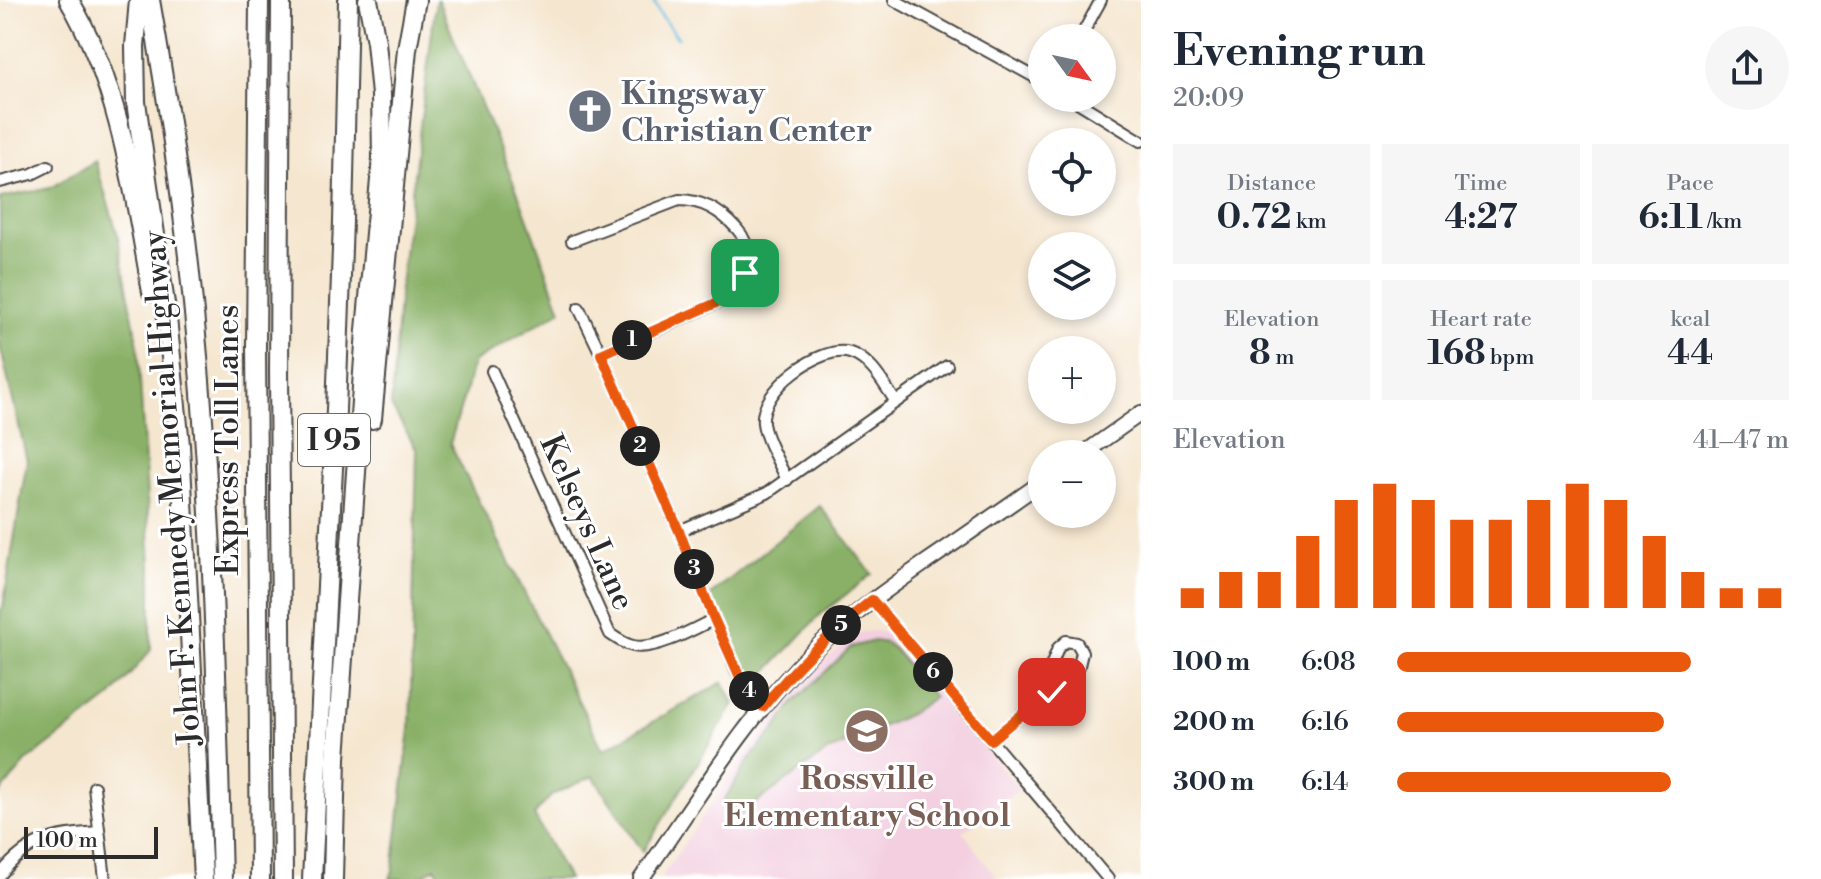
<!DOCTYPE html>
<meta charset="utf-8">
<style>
:root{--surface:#fff;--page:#f6f6f7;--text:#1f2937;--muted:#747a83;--accent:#ea580c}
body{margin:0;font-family:"Libre Bodoni",serif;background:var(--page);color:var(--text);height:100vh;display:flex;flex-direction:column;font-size:30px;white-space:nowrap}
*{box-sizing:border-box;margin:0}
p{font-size:26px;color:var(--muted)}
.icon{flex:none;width:44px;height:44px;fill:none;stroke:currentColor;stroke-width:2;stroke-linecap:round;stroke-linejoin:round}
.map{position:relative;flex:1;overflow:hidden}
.details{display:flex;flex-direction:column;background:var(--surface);width:680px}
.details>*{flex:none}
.needle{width:52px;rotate:123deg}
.buttons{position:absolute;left:1028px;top:24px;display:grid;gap:16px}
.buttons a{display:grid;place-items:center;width:88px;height:88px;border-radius:50%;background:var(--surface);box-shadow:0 4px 12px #0003;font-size:40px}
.scale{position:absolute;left:24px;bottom:20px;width:134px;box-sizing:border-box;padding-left:8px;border:4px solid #2b2b2b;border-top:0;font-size:22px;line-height:28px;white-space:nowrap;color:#2b2b2b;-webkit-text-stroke:6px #fff;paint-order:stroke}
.pin{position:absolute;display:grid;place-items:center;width:68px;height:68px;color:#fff;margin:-34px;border-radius:16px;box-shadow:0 4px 12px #0006}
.km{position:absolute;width:40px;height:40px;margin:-20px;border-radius:50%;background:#222;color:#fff;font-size:22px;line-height:40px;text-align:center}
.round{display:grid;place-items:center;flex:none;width:84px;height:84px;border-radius:42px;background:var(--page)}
.headline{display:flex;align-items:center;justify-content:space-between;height:136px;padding:0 32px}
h1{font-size:44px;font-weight:700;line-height:60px}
.figures{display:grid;grid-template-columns:repeat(3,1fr);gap:12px;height:136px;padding:8px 32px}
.figures div{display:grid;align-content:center;border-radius:0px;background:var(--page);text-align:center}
.figures b{font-size:34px;font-weight:700}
.figures small{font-size:22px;font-weight:400}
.figures p{font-size:22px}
.chart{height:224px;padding:16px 32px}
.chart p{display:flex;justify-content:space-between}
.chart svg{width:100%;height:144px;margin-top:8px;stroke:var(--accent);stroke-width:6}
ul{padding:0 32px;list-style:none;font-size:26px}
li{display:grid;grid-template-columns:128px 96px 1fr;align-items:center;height:60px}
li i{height:20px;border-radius:10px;background:var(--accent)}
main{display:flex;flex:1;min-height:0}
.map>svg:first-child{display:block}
.built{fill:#f3cfdf}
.forest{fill:#89b066;stroke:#5a6e48;stroke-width:2}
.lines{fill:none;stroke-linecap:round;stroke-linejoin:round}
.stream{stroke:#62bcdf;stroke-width:3}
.minor-casing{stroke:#494744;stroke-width:14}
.secondary-casing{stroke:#494744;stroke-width:18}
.motorway-casing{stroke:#494744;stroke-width:22}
.minor{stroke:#fff;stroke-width:10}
.secondary{stroke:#fff;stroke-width:14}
.motorway{stroke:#fff;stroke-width:18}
.route-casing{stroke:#fff;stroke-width:16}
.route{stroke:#ea580c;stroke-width:10}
.labels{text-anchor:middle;stroke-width:6;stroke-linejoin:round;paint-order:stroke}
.shield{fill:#fff;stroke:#6b6b6b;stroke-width:2}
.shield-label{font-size:30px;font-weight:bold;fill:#2b2b2b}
.worship-label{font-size:32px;font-weight:bold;fill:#5b616d;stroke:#fff;text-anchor:start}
.street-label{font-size:32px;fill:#2b2b2b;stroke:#fff}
.education-label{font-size:32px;font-weight:bold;fill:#785e54;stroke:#fff}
</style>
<main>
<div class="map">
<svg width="1141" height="879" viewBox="0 0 1141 879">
<rect width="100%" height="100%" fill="#fff"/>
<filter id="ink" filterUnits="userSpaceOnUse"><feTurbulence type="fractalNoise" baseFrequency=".0125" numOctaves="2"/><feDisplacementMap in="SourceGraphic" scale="16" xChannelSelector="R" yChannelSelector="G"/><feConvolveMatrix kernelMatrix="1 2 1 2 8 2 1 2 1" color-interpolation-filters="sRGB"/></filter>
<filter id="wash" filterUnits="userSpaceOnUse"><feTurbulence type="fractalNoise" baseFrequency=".006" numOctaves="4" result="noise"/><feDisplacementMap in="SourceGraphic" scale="32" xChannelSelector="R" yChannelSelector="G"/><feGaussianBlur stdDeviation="1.8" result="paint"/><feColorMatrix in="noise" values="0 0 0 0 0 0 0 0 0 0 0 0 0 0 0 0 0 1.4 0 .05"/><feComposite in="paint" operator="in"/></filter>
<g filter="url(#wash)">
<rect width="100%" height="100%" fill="#f5e6cf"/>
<!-- built -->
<path class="built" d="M874,631L888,634L1019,789L963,832L997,879H660L742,759L786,703L823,662L861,632Z"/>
<!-- forest -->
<g class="forest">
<path d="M436,0H438L520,198L561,310L474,362L450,444L603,750L723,682L734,704L643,852L593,776L552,795L534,815L568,879H442L435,867L418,879H390L393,870L410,729L417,450L391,406L400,286Z"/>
<path d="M95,161L117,232L138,345L151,566V650L111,697L27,761L0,793V611L3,607L27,460L0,346V198L50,188Z"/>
<path d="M820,506L872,574L821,614L758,681L738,674L708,597Z"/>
<path d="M874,641L886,643L894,649L934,697L910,714L827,752L736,817L722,803L751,757L773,732L794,702L851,647Z"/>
</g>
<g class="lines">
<!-- stream -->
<path class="stream" d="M653,0L660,14L678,38"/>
</g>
</g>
<g filter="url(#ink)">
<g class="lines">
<!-- minor casing -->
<g class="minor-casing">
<g id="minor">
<path d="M894,0L1042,81"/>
<path d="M1080,38L1101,0"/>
<path d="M1071,98L1141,141"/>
<path d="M0,182L32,174L48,166"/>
<path d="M572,241L679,200C703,200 721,211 737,229C754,247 749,280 730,295C721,302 708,307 697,312C665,327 633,340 601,354"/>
<path d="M579,308L601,354L679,531L714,619L743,684L763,707"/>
<path d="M492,371L610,634C617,639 624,644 633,646C655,651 694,629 714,619"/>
<path d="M787,480C780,464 765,440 763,423C759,391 820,344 850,353C872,360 884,385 896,402"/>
<path d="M679,531L767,493L947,366"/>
<path d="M872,600L1108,879"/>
<path d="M991,740L1038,701L1074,675L1079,666L1082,652L1077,643L1066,641L1058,648L1038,701"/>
<path d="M94,787L105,879"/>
<path d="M0,875C29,839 54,835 99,832"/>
</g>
</g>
<!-- secondary casing -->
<g class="secondary-casing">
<g id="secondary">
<path d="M1083,454L1141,413"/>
<path d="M641,879C695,803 743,722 808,656C843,621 882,593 922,565C962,538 1002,510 1042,482"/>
</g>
</g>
<!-- motorway casing -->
<g class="motorway-casing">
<g id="motorway">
<path d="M69,0C121,88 134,193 152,292"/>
<path d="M139,0L135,46L136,102L167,318L180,445L203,879"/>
<path d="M150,0C167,97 182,195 192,293C212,488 217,684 222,879"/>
<path d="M259,0L256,347L260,879"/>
<path d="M281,0L279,372L283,879"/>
<path d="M372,419L407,49L416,0"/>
<path d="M312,879L336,410L343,222L348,0"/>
<path d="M333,879L336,758L366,330L382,158L381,95L376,42L368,0"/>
</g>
</g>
<!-- minor -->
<use href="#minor" class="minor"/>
<!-- secondary -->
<use href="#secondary" class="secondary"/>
<!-- motorway -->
<use href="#motorway" class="motorway"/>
</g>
</g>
<g class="lines" filter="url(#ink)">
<!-- route casing -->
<g class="route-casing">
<path id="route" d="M745,273C738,288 729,295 714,304L601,354L679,531L714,619L743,684L763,707C795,667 831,632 872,600L991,740L1038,701L1052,692"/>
</g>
<!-- route -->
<use href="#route" class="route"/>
</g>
<!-- icons -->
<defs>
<g id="church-disc" transform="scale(2.3)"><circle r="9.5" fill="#6b7280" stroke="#fff"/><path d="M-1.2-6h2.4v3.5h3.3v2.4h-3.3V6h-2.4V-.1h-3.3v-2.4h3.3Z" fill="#fff"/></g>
<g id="school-disc" transform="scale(2.3)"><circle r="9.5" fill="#8d6e63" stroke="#fff"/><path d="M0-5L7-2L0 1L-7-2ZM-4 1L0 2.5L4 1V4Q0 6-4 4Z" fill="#fff"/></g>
</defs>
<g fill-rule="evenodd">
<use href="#church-disc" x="590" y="111"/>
<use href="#school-disc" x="867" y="731"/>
</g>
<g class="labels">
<!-- shield labels -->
<rect class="shield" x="298" y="414" width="72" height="52" rx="6"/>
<g class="shield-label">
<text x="334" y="450">I 95</text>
</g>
<!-- worship labels -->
<g class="worship-label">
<text x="621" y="104">Kingsway<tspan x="621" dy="37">Christian Center</tspan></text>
</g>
<!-- street labels -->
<g class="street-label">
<text transform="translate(227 440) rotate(-90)" y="11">Express Toll Lanes</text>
<text transform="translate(171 488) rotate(-94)" y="11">John F. Kennedy Memorial Highway</text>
<text transform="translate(588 522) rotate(66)" y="11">Kelseys Lane</text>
</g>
<!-- education labels -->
<g class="education-label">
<text x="867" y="789">Rossville<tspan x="867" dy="37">Elementary School</tspan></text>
</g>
</g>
</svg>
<div class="buttons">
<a><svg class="needle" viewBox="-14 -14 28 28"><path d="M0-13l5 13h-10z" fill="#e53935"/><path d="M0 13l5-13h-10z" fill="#747a83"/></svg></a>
<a><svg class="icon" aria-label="locate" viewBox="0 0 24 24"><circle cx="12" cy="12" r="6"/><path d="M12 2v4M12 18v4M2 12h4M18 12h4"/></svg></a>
<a><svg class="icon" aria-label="layers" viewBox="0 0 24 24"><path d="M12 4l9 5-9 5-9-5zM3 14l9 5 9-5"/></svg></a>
<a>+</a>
<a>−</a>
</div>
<div class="scale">100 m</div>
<div class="pin" style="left:745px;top:273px;background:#1e9e55"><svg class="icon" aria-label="arrive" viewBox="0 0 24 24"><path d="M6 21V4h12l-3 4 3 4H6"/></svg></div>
<div class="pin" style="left:1052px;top:692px;background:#d93025"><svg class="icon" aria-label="check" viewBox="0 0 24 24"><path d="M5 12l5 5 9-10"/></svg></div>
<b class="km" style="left:632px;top:340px">1</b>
<b class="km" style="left:640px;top:446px">2</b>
<b class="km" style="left:694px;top:569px">3</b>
<b class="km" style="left:749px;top:691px">4</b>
<b class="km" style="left:841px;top:625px">5</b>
<b class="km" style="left:933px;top:672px">6</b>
</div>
<section class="details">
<div class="headline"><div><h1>Evening run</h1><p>20:09</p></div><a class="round"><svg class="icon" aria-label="share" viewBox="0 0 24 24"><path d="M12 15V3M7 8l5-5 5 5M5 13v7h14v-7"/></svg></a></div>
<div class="figures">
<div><p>Distance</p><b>0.72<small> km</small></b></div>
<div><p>Time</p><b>4:27</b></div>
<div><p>Pace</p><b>6:11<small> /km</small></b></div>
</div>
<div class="figures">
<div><p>Elevation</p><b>8<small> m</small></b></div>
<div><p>Heart rate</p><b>168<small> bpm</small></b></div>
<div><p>kcal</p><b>44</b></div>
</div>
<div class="chart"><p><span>Elevation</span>41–47 m</p>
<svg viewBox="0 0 160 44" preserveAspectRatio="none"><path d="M5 44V38M15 44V33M25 44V33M35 44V22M45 44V11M55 44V6M65 44V11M75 44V17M85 44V17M95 44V11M105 44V6M115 44V11M125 44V22M135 44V33M145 44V38M155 44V38"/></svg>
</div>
<ul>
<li><b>100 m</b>6:08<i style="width:75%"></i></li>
<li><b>200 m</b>6:16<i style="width:68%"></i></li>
<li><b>300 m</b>6:14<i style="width:70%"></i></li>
</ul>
</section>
</main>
